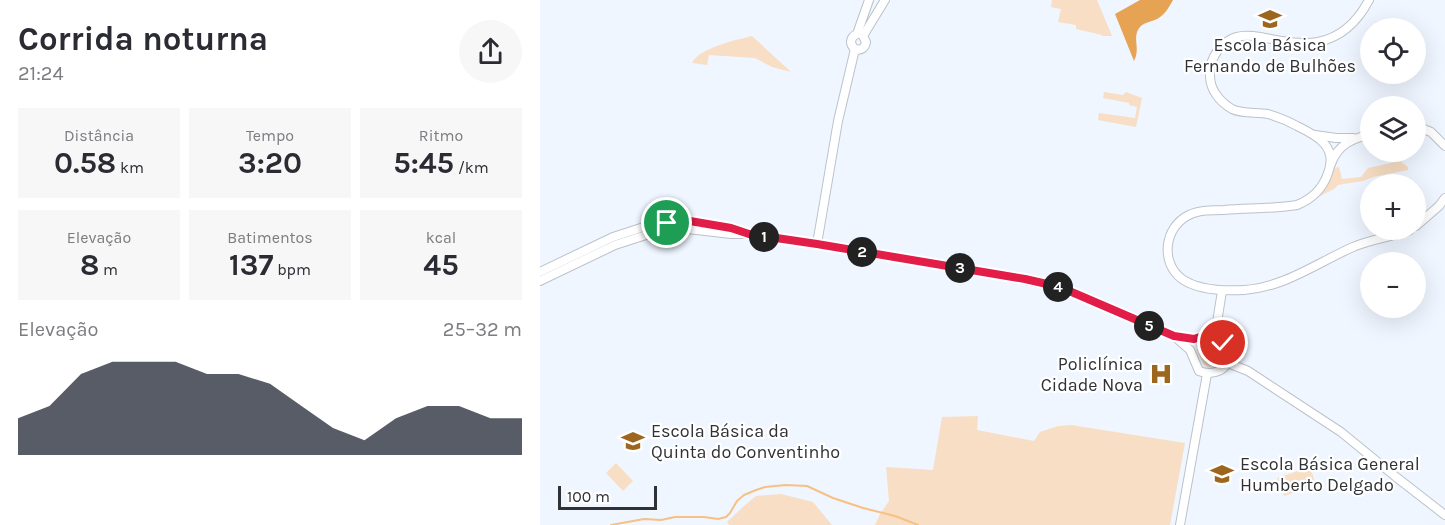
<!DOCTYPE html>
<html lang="pt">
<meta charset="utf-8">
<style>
:root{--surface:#fff;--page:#f7f7f7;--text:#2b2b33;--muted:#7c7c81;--accent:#111827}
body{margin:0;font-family:Karla,sans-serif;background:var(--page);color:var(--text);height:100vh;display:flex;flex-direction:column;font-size:22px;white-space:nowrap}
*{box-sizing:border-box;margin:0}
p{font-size:20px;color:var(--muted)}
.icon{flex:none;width:33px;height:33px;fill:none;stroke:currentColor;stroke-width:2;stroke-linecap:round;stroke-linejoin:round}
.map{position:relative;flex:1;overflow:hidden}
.panel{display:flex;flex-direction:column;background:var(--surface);width:540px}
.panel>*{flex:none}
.controls{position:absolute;left:820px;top:18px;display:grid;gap:12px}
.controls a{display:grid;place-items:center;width:66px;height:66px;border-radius:50%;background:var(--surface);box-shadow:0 6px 24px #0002;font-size:30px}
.scale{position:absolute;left:18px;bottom:15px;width:99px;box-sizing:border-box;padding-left:6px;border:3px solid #2f3135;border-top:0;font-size:16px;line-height:21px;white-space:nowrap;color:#2f3135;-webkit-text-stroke:4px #fff;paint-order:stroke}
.pin{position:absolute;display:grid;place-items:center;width:51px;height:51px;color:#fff;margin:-26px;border:3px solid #fff;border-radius:50%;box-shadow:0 2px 6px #0007}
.km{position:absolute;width:30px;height:30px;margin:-15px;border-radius:50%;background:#222;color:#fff;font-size:16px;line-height:30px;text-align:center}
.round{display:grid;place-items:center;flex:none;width:63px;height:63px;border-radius:32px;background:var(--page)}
.headline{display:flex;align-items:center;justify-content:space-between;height:102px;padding:0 18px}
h1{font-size:33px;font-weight:700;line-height:45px}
.figures{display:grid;grid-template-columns:repeat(3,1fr);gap:9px;height:102px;padding:6px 18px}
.figures div{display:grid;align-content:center;border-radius:0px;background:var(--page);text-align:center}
.figures b{font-size:30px;font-weight:700}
.figures small{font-size:16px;font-weight:400}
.figures p{font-size:16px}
.chart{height:168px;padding:12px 18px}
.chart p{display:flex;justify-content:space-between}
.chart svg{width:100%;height:108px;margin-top:6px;fill:var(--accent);opacity:.7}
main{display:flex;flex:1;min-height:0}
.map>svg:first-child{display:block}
.green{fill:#f7dec4}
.forest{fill:#e6a354}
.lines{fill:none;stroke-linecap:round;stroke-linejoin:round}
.stream{stroke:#f7c084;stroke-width:2}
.tertiary-casing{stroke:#bbc2ca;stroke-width:10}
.tertiary{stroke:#fff;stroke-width:8}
.route-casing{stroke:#fff;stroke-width:12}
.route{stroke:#e11d48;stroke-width:8}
.labels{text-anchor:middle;stroke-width:4.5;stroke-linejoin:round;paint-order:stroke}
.poi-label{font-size:18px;fill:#2f3135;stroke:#fff;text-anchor:start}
</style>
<main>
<section class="panel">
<div class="headline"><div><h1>Corrida noturna</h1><p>21:24</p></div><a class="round"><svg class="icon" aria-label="share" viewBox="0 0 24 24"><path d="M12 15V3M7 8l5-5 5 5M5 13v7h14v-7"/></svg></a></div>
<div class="figures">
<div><p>Distância</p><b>0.58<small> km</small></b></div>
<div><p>Tempo</p><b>3:20</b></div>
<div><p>Ritmo</p><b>5:45<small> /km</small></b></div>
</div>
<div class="figures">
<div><p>Elevação</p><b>8<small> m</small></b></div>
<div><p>Batimentos</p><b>137<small> bpm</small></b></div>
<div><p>kcal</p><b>45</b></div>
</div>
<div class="chart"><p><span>Elevação</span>25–32 m</p>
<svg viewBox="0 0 160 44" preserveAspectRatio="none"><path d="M0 44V29L10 24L20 11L30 6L40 6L50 6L60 11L70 11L80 15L90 24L100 33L110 38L120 29L130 24L140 24L150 29L160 29V44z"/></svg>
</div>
</section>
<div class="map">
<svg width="905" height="525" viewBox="0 0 905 525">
<rect width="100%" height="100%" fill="#eff6ff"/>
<!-- green -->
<g class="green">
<path d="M512,0H557L572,36H562V35L536,29V25L518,22L521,9L511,7Z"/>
<path d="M212,36L251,72L232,67L215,58L169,55L167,65L152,63C159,48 196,40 212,36Z"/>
<path d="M564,92L583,95L586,92L602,98L596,127L558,120L559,113L595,118L597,107L589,105V103L563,98Z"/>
<path d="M860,161L868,167V170L833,177L823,181L798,185L794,189L780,196L789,182L794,168L799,167L802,179L821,177L828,168Z"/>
<path d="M667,341H670L675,344L681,357L679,363L669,367L664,365L657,350L659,345Z"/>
<path d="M438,416L437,430L494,441L500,432L518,426L531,425L645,443L630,525H335L340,514L349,501L346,467L393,470L402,417Z"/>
<path d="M76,463L93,481L83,491L66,473Z"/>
<path d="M770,467L776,485L744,496L737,478Z"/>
<path d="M241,494L273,502L292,525H189L187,522L204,506L216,496Z"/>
</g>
<!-- forest -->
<path class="forest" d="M600,0H633C629,7 625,15 617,19C609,23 601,22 597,32C594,41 600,50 594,61L575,14Z"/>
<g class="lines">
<!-- stream -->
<path class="stream" d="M71,525L104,519L121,520L135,517H164L178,519L186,517L190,513L197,501L204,495L216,490L225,487L246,485L267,486L293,498L323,508L355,516L378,525"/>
<!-- tertiary casing -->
<g class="tertiary-casing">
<g id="tertiary">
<path d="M829,0C818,21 803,37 778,42C766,44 754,43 742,41C728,39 711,33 696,37C689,39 683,44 678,50C673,57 669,67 670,76C670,90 680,102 692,109C702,114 716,112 728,114C738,117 748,121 757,126C778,136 798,147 788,173C783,188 772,199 757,205C733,209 708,208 684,210C672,210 659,210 649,215C624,227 620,263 642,279C659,291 685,291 704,290C745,287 777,263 813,247C831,239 852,237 870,230"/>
<path d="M323,36L345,0"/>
<path d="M315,49C309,44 310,37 317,34L329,0"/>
<path d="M315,49C321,51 325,48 326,42L323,36"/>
<path d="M876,126L891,132L905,146"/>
<path d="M775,135L796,138H813"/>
<path d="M791,164C798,144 812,139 831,134"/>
<path d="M876,226L899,206L905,198"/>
<path d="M277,244L298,121L315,49"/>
<path d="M0,272L73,237L113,224L150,221L191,228L203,232"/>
<path d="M0,281L75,245L109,234L148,229L191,234H209L277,244L456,274L520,287L634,336C640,337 647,340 653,339C660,338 665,333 672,334C679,336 691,354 688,361C684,373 669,375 659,371L650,350L634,336"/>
<path d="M675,335L682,291"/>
<path d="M688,363L708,371L801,432L856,477L905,515"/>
<path d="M640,525L667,374"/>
</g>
</g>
<!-- tertiary -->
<use href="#tertiary" class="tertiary"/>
</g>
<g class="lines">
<!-- route casing -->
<g class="route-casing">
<path id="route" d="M127,223L150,221L191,228L209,234L277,244L485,279L520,287L634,336L654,339L669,334L675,335L683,343"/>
</g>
<!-- route -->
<use href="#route" class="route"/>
</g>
<!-- icons -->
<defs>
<g id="school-bare" transform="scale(1.8)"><path d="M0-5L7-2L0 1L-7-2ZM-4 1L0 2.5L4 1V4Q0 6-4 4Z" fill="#9c661f" stroke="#fff" stroke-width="2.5" paint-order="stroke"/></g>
<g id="hospital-bare" transform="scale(1.8)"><path d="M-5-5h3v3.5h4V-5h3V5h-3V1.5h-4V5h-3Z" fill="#9c661f" stroke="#fff" stroke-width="2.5" paint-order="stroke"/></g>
</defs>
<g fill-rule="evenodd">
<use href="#school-bare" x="730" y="19"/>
<use href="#hospital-bare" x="621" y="374"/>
<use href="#school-bare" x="93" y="441"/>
<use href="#school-bare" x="682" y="474"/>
</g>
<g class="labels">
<!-- poi labels -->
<g class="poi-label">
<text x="730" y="51" text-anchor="middle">Escola Básica<tspan x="730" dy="21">Fernando de Bulhões</tspan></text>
<text x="603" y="370" text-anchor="end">Policlínica<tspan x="603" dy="21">Cidade Nova</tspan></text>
<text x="111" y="437">Escola Básica da<tspan x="111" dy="21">Quinta do Conventinho</tspan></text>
<text x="700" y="470">Escola Básica General<tspan x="700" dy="21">Humberto Delgado</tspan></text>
</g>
</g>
</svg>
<div class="controls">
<a><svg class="icon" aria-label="locate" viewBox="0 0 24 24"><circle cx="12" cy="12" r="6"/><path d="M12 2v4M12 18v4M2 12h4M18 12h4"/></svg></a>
<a><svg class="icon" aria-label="layers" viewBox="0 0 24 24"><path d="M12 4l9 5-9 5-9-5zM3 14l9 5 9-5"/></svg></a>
<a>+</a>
<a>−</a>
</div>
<div class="scale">100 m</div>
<div class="pin" style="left:127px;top:223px;background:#1e9e55"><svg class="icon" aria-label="arrive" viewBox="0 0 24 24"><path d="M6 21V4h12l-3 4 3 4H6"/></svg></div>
<div class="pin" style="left:683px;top:343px;background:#d93025"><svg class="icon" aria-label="check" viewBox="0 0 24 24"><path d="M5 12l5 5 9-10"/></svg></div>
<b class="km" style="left:224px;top:237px">1</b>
<b class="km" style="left:322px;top:252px">2</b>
<b class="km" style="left:420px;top:268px">3</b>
<b class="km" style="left:518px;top:287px">4</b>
<b class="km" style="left:609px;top:326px">5</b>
</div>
</main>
